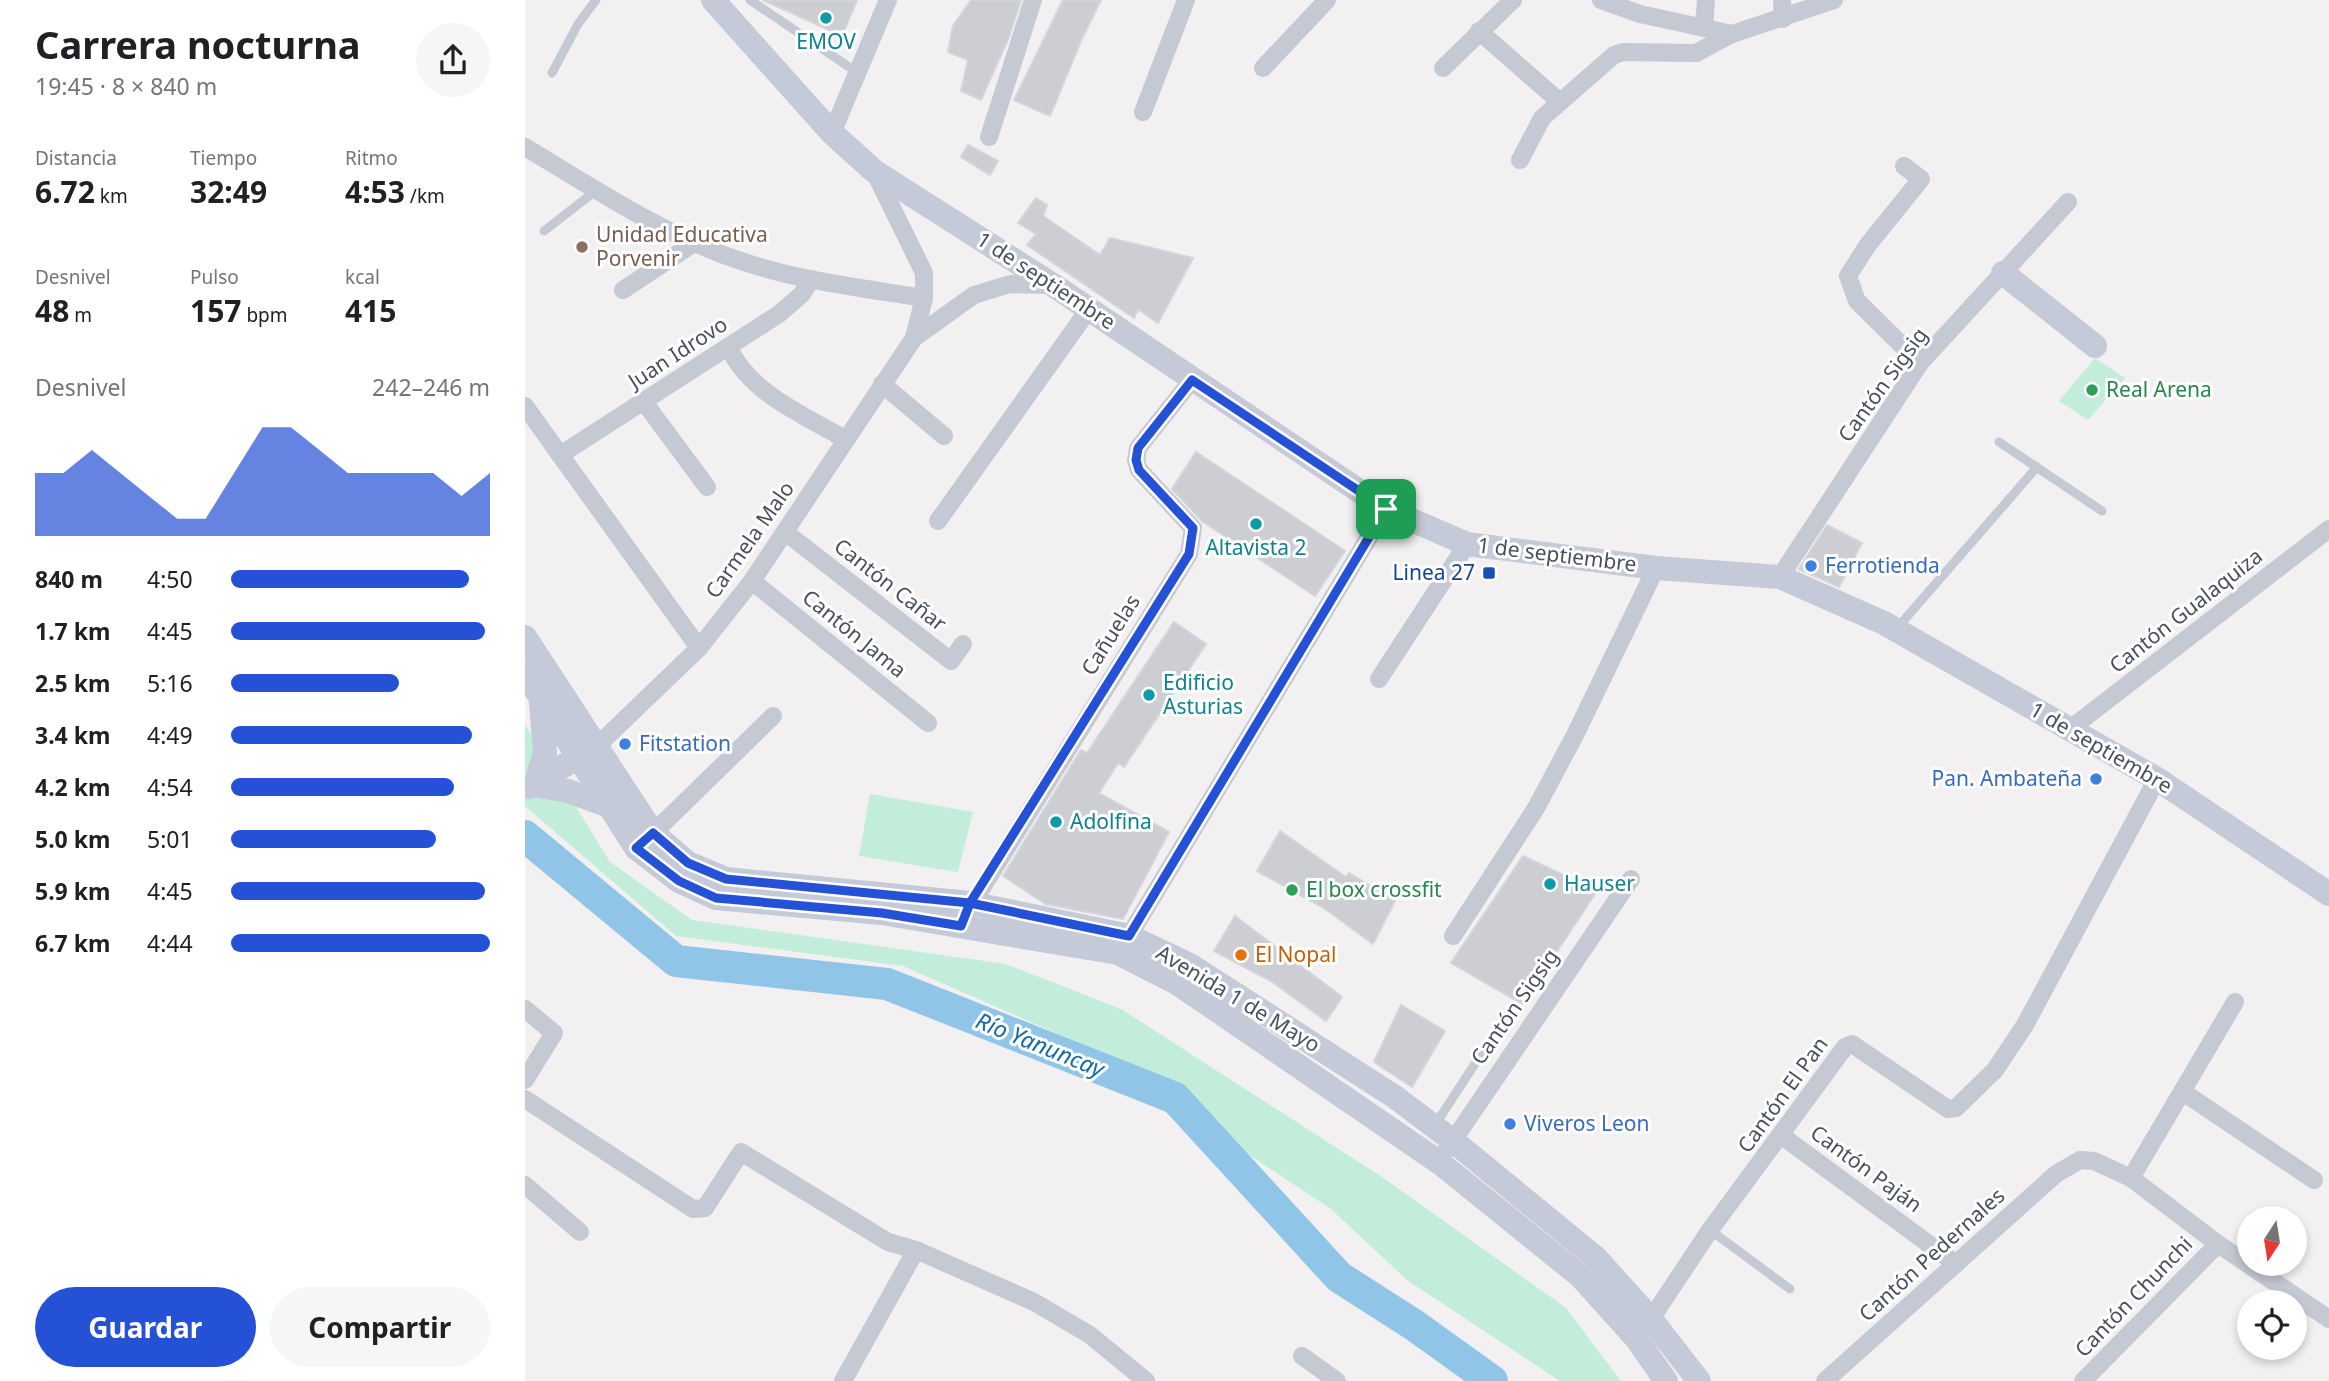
<!DOCTYPE html>
<html lang="es">
<meta charset="utf-8">
<style>
:root{--surface:#fff;--page:#f6f6f6;--text:#202124;--muted:#757577;--accent:#2551d7}
body{margin:0;font-family:"Noto Sans",sans-serif;background:var(--page);color:var(--text);height:100vh;display:flex;flex-direction:column;font-size:26px;white-space:nowrap}
*{box-sizing:border-box;margin:0}
p{font-size:23px;color:var(--muted)}
.icon{flex:none;width:38px;height:38px;fill:none;stroke:currentColor;stroke-width:2;stroke-linecap:round;stroke-linejoin:round}
.map{position:relative;flex:1;overflow:hidden}
.drawer{display:flex;flex-direction:column;background:var(--surface);width:525px}
.drawer>*{flex:none}
.needle{width:46px;rotate:192deg}
.tools{position:absolute;left:1712px;top:1206px;display:grid;gap:14px}
.tools a{display:grid;place-items:center;width:70px;height:70px;border-radius:50%;background:var(--surface);box-shadow:0 4px 10px #0003;font-size:35px}
.pin{position:absolute;display:grid;place-items:center;width:60px;height:60px;color:#fff;margin:-30px;border-radius:14px;box-shadow:0 4px 10px #0006}
.round{display:grid;place-items:center;flex:none;width:74px;height:74px;border-radius:37px;background:var(--page)}
.head{display:flex;align-items:center;justify-content:space-between;height:119px;padding:0 35px}
h1{font-size:38px;font-weight:700;line-height:52px}
.stats{display:grid;grid-template-columns:repeat(3,1fr);gap:10px;height:119px;padding:7px 35px}
.stats div{display:grid;align-content:center}
.stats b{font-size:30px;font-weight:700}
.stats small{font-size:19px;font-weight:400}
.stats p{font-size:19px}
.chart{height:196px;padding:14px 35px}
.chart p{display:flex;justify-content:space-between}
.chart svg{width:100%;height:126px;margin-top:7px;fill:var(--accent);opacity:.7}
.primary-button{display:flex;gap:14px;margin-top:auto;padding:14px 35px}
.primary-button a{flex:1;height:80px;border-radius:42px;background:var(--accent);color:#fff;font-size:28px;font-weight:700;line-height:80px;text-align:center}
.primary-button a+a{background:var(--page);color:var(--text)}
ul{padding:0 35px;list-style:none;font-size:23px}
li{display:grid;grid-template-columns:112px 84px 1fr;align-items:center;height:52px}
li i{height:18px;border-radius:9px;background:var(--accent)}
main{display:flex;flex:1;min-height:0}
.map>svg:first-child{display:block}
.green{fill:#c1edda}
.lines{fill:none;stroke-linecap:round;stroke-linejoin:round}
.river{stroke:#91c5e7;stroke-width:32}
.building{fill:#cdced4;stroke:#d4d5db;stroke-width:2}
.lane{stroke:#c4c9d4;stroke-width:9}
.street{stroke:#c4c9d4;stroke-width:18}
.secondary{stroke:#c4cad7;stroke-width:24}
.route-casing{stroke:#fff;stroke-width:14}
.route{stroke:#2551d7;stroke-width:9}
.culture-dot{fill:#0f9aa8;stroke:#fff;stroke-width:2.5}
.education-dot{fill:#8d6e63;stroke:#fff;stroke-width:2.5}
.leisure-dot{fill:#2e9e5b;stroke:#fff;stroke-width:2.5}
.shop-dot{fill:#3f7fe0;stroke:#fff;stroke-width:2.5}
.transit-dot{fill:#1a4fb4;stroke:#fff;stroke-width:2.5}
.food-dot{fill:#e8710a;stroke:#fff;stroke-width:2.5}
.labels{text-anchor:middle;stroke-width:6;stroke-linejoin:round;paint-order:stroke}
.culture-label{font-size:21px;fill:#0d838f;stroke:#fff;text-anchor:start}
.education-label{font-size:21px;fill:#785e54;stroke:#fff;text-anchor:start}
.street-label{font-size:21px;fill:#494f5c;stroke:#fff}
.leisure-label{font-size:21px;fill:#27864d;stroke:#fff;text-anchor:start}
.shop-label{font-size:21px;fill:#366cbe;stroke:#fff;text-anchor:start}
.transit-label{font-size:21px;fill:#164399;stroke:#fff;text-anchor:end}
.food-label{font-size:21px;fill:#c56008;stroke:#fff;text-anchor:start}
.water-label{font-size:23px;font-style:italic;fill:#156ba3;stroke:#fff}
</style>
<main>
<section class="drawer">
<div class="head"><div><h1>Carrera nocturna</h1><p>19:45 · 8 × 840 m</p></div><a class="round"><svg class="icon" aria-label="share" viewBox="0 0 24 24"><path d="M12 15V3M7 8l5-5 5 5M5 13v7h14v-7"/></svg></a></div>
<div class="stats">
<div><p>Distancia</p><b>6.72<small> km</small></b></div>
<div><p>Tiempo</p><b>32:49</b></div>
<div><p>Ritmo</p><b>4:53<small> /km</small></b></div>
</div>
<div class="stats">
<div><p>Desnivel</p><b>48<small> m</small></b></div>
<div><p>Pulso</p><b>157<small> bpm</small></b></div>
<div><p>kcal</p><b>415</b></div>
</div>
<div class="chart"><p><span>Desnivel</span>242–246 m</p>
<svg viewBox="0 0 160 44" preserveAspectRatio="none"><path d="M0 44V22L10 22L20 14L30 22L40 30L50 38L60 38L70 22L80 6L90 6L100 14L110 22L120 22L130 22L140 22L150 30L160 22V44z"/></svg>
</div>
<ul>
<li><b>840 m</b>4:50<i style="width:92%"></i></li>
<li><b>1.7 km</b>4:45<i style="width:98%"></i></li>
<li><b>2.5 km</b>5:16<i style="width:65%"></i></li>
<li><b>3.4 km</b>4:49<i style="width:93%"></i></li>
<li><b>4.2 km</b>4:54<i style="width:86%"></i></li>
<li><b>5.0 km</b>5:01<i style="width:79%"></i></li>
<li><b>5.9 km</b>4:45<i style="width:98%"></i></li>
<li><b>6.7 km</b>4:44<i style="width:100%"></i></li>
</ul>
<div class="primary-button"><a>Guardar</a><a>Compartir</a></div>
</section>
<div class="map">
<svg width="1804" height="1381" viewBox="0 0 1804 1381">
<rect width="100%" height="100%" fill="#f2f0f0"/>
<!-- green -->
<g class="green">
<path d="M1570,358L1600,378L1563,420L1534,401Z"/>
<path d="M0,724L85,862L167,920L481,964L596,1009L857,1177L1041,1308L1096,1381H1035L882,1280L806,1209L558,1045L378,966L151,936L0,806Z"/>
<path d="M345,794L448,812L433,872L334,856Z"/>
</g>
<g class="lines">
<!-- river -->
<path class="river" d="M0,836L151,961L362,984L650,1098L814,1277L889,1325L967,1381"/>
</g>
<!-- building -->
<g class="building">
<path d="M238,0H332L317,36Z"/>
<path d="M446,0H496L484,37L456,100L436,91L443,60L423,52L428,26Z"/>
<path d="M538,0H576L555,43L525,116L489,100Z"/>
<path d="M443,145L473,161L465,175L436,157Z"/>
<path d="M511,198L522,205L518,216L575,255L585,238L668,258L633,323L613,309L609,318L502,245L511,234L493,223Z"/>
<path d="M671,452L820,551L790,596L677,521L647,489Z"/>
<path d="M1302,525L1337,543L1314,587L1274,569Z"/>
<path d="M649,622L681,644L599,767L593,763L574,793L644,832L598,919L521,904L478,876L556,750L562,753Z"/>
<path d="M755,831L821,877L824,873L870,901L848,944L799,908L732,871Z"/>
<path d="M998,856L1072,891L997,1004L926,963Z"/>
<path d="M710,916L817,997L801,1021L746,981L689,951Z"/>
<path d="M876,1005L920,1031L887,1087L849,1062Z"/>
</g>
<g class="lines">
<!-- lane -->
<g class="lane">
<path d="M225,0L333,73"/>
<path d="M27,73L53,24L71,0"/>
<path d="M19,231L73,189"/>
<path d="M1474,442L1577,511"/>
<path d="M1373,627L1512,467"/>
<path d="M910,1125L987,1007"/>
<path d="M1185,1230L1265,1289"/>
</g>
<!-- street -->
<g class="street">
<path d="M1076,0L1115,14L1207,34L1309,0"/>
<path d="M1257,0L1258,19"/>
<path d="M1179,28L1181,0"/>
<path d="M954,31L1035,102"/>
<path d="M738,68L802,0"/>
<path d="M918,68L988,0"/>
<path d="M618,112L661,0"/>
<path d="M307,133L363,0"/>
<path d="M464,137L508,0"/>
<path d="M0,147C67,187 142,237 216,261C275,281 338,288 399,298"/>
<path d="M995,160L1017,118L1089,55L1098,52L1171,53L1207,34"/>
<path d="M1379,166L1396,179L1342,246L1323,276L1332,301L1395,363"/>
<path d="M349,171L399,273V298L389,338"/>
<path d="M98,290L169,243"/>
<path d="M204,348C225,393 278,415 320,439"/>
<path d="M357,384L419,436"/>
<path d="M119,402L182,487"/>
<path d="M0,406L174,648"/>
<path d="M35,455L254,314L277,294L286,279"/>
<path d="M413,521L564,309"/>
<path d="M260,532L426,661L438,644"/>
<path d="M1255,577L1395,363L1543,202"/>
<path d="M227,581L403,723"/>
<path d="M854,679L942,544"/>
<path d="M1545,729L1804,529"/>
<path d="M72,746L174,648L227,581L389,338L449,295L485,284L528,285"/>
<path d="M120,841L248,716"/>
<path d="M442,912L664,554L668,528L614,470L611,460L613,448L667,380"/>
<path d="M604,936L861,509"/>
<path d="M928,936L1011,808L1050,735L1131,568"/>
<path d="M0,1009L29,1033L0,1080"/>
<path d="M1658,1092L1789,1180"/>
<path d="M0,1099L168,1209L180,1208L216,1152L363,1242L391,1250L509,1302L565,1335L621,1381"/>
<path d="M1257,1136L1431,1264"/>
<path d="M921,1151L1106,879"/>
<path d="M1606,1178L1710,1002"/>
<path d="M0,1185L55,1232"/>
<path d="M1126,1319L1185,1230L1320,1047L1327,1044L1423,1109L1431,1108L1470,1070L1500,1025L1632,779"/>
<path d="M777,1356L812,1381"/>
<path d="M318,1381L391,1250"/>
<path d="M1300,1381L1531,1174L1555,1160L1569,1161L1606,1178L1693,1244L1804,1319"/>
<path d="M1558,1381L1693,1244"/>
</g>
<!-- secondary -->
<g class="secondary">
<path d="M188,0L307,133L349,171L528,285L861,509L942,544L1131,568L1255,577L1359,623L1632,779L1804,894"/>
<path d="M1478,273L1570,346"/>
<path d="M0,637L128,833L163,863L201,879L445,903L604,936L665,965L870,1097L927,1140L1071,1258L1126,1319L1174,1381"/>
<path d="M0,673L111,848L154,881L191,898L357,913L593,953L652,983L915,1163L1055,1276L1111,1338L1141,1381"/>
<path d="M16,703L20,753L10,785L43,791L87,807"/>
<path d="M4,787L68,748"/>
</g>
</g>
<g class="lines">
<!-- route casing -->
<g class="route-casing">
<path id="route" d="M861,509L604,936L445,903L201,879L163,863L128,833L111,848L154,881L191,898L357,913L436,926L445,903L664,554L668,528L614,470L611,460L613,448L667,380L861,509"/>
</g>
<!-- route -->
<use href="#route" class="route"/>
</g>
<!-- markers -->
<g class="culture-dot">
<circle cx="301" cy="18" r="7"/>
<circle cx="731" cy="524" r="7"/>
<circle cx="624" cy="695" r="7"/>
<circle cx="531" cy="822" r="7"/>
<circle cx="1025" cy="884" r="7"/>
</g>
<circle class="education-dot" cx="57" cy="247" r="7"/>
<g class="leisure-dot">
<circle cx="1567" cy="390" r="7"/>
<circle cx="767" cy="890" r="7"/>
</g>
<g class="shop-dot">
<circle cx="1286" cy="566" r="7"/>
<circle cx="100" cy="744" r="7"/>
<circle cx="1571" cy="779" r="7"/>
<circle cx="985" cy="1124" r="7"/>
</g>
<rect class="transit-dot" x="957" y="566" width="14" height="14" rx="3.5"/>
<circle class="food-dot" cx="716" cy="955" r="7"/>
<g class="labels">
<!-- culture labels -->
<g class="culture-label">
<text x="301" y="49" text-anchor="middle">EMOV</text>
<text x="731" y="555" text-anchor="middle">Altavista 2</text>
<text x="638" y="690">Edificio<tspan x="638" dy="24">Asturias</tspan></text>
<text x="545" y="829">Adolfina</text>
<text x="1039" y="891">Hauser</text>
</g>
<!-- education labels -->
<g class="education-label">
<text x="71" y="242">Unidad Educativa<tspan x="71" dy="24">Porvenir</tspan></text>
</g>
<!-- street labels -->
<g class="street-label">
<text transform="translate(521 281) rotate(33)" y="7">1 de septiembre</text>
<text transform="translate(153 353) rotate(-33)" y="7">Juan Idrovo</text>
<text transform="translate(1358 385) rotate(-54)" y="7">Cantón Sigsig</text>
<text transform="translate(225 540) rotate(-55)" y="7">Carmela Malo</text>
<text transform="translate(1032 555) rotate(7)" y="7">1 de septiembre</text>
<text transform="translate(365 585) rotate(38)" y="7">Cantón Cañar</text>
<text transform="translate(1661 611) rotate(-38)" y="7">Cantón Gualaquiza</text>
<text transform="translate(329 634) rotate(39)" y="7">Cantón Jama</text>
<text transform="translate(586 635) rotate(-58)" y="7">Cañuelas</text>
<text transform="translate(1576 748) rotate(30)" y="7">1 de septiembre</text>
<text transform="translate(713 999) rotate(31)" y="7">Avenida 1 de Mayo</text>
<text transform="translate(990 1007) rotate(-55)" y="7">Cantón Sigsig</text>
<text transform="translate(1258 1095) rotate(-54)" y="7">Cantón El Pan</text>
<text transform="translate(1341 1169) rotate(36)" y="7">Cantón Paján</text>
<text transform="translate(1407 1255) rotate(-42)" y="7">Cantón Pedernales</text>
<text transform="translate(1609 1297) rotate(-46)" y="7">Cantón Chunchi</text>
</g>
<!-- leisure labels -->
<g class="leisure-label">
<text x="1581" y="397">Real Arena</text>
<text x="781" y="897">El box crossfit</text>
</g>
<!-- shop labels -->
<g class="shop-label">
<text x="1300" y="573">Ferrotienda</text>
<text x="114" y="751">Fitstation</text>
<text x="1557" y="786" text-anchor="end">Pan. Ambateña</text>
<text x="999" y="1131">Viveros Leon</text>
</g>
<!-- transit labels -->
<g class="transit-label">
<text x="950" y="580">Linea 27</text>
</g>
<!-- food labels -->
<g class="food-label">
<text x="730" y="962">El Nopal</text>
</g>
<!-- water labels -->
<g class="water-label">
<text transform="translate(515 1045) rotate(22)" y="8">Río Yanuncay</text>
</g>
</g>
</svg>
<div class="tools">
<a><svg class="needle" viewBox="-14 -14 28 28"><path d="M0-13l5 13h-10z" fill="#e53935"/><path d="M0 13l5-13h-10z" fill="#757577"/></svg></a>
<a><svg class="icon" aria-label="locate" viewBox="0 0 24 24"><circle cx="12" cy="12" r="6"/><path d="M12 2v4M12 18v4M2 12h4M18 12h4"/></svg></a>
</div>
<div class="pin" style="left:861px;top:509px;background:#1e9e55"><svg class="icon" aria-label="arrive" viewBox="0 0 24 24"><path d="M6 21V4h12l-3 4 3 4H6"/></svg></div>
</div>
</main>
